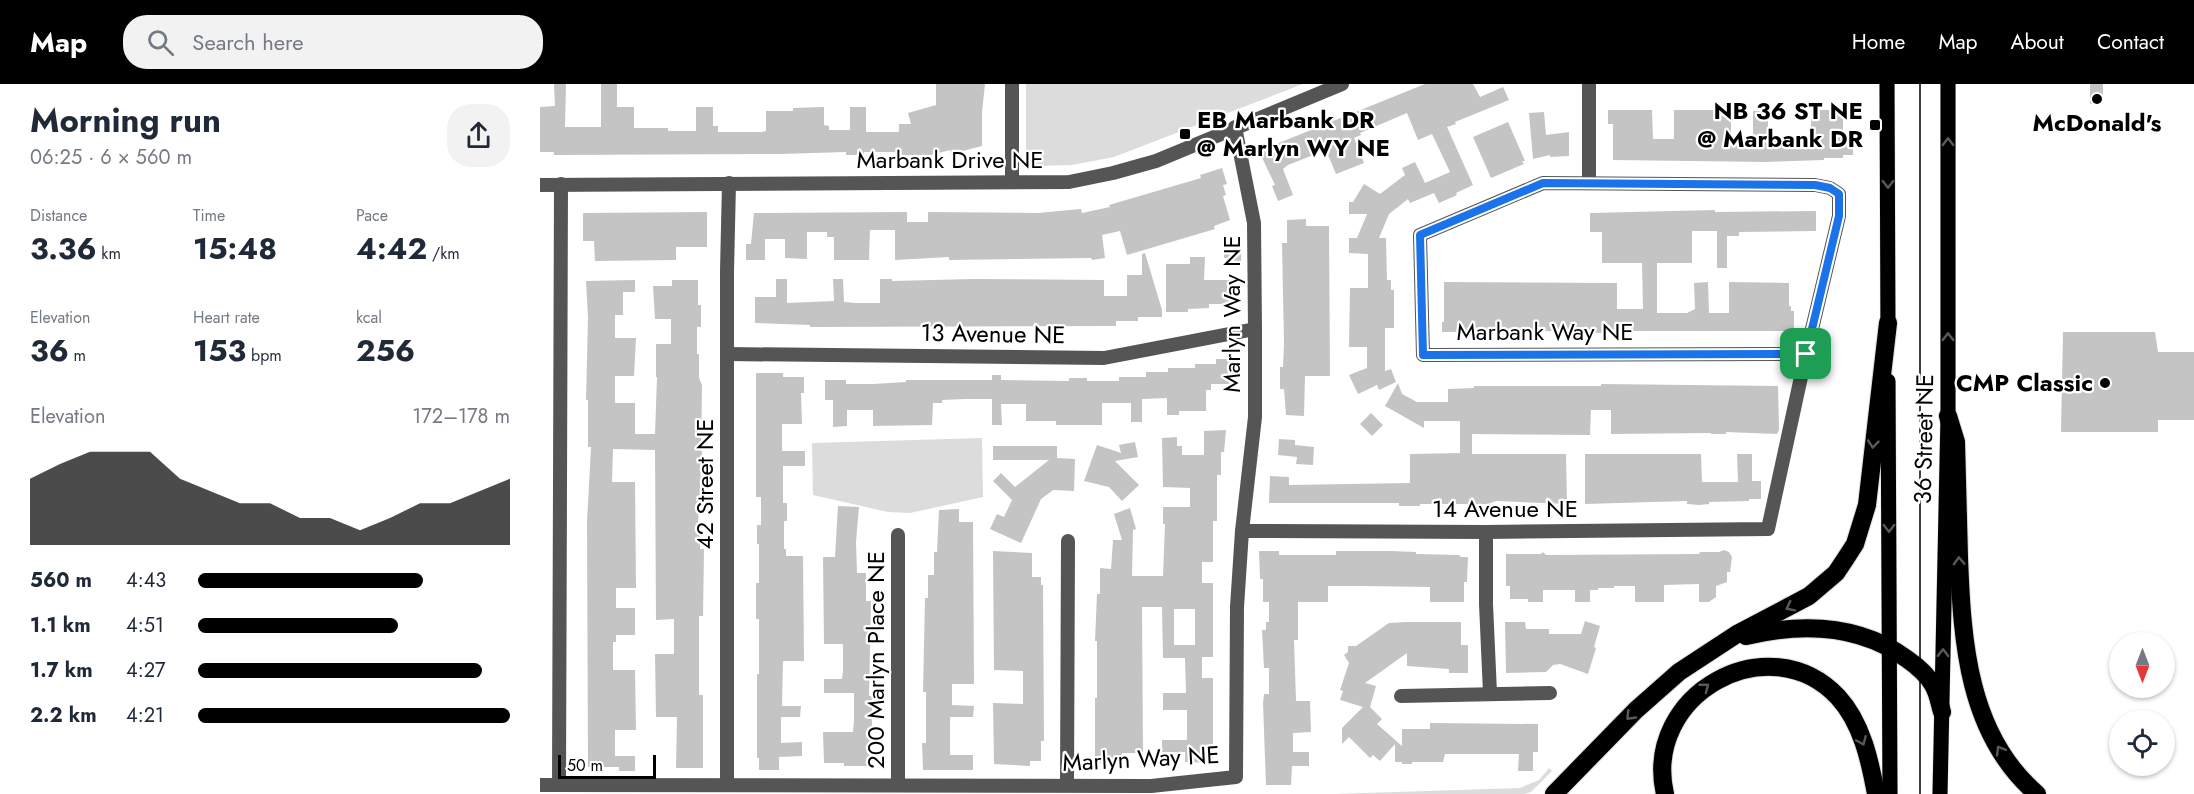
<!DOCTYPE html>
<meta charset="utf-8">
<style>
:root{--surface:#fff;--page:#f2f2f3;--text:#1f2937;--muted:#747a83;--accent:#000}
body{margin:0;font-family:Jost,sans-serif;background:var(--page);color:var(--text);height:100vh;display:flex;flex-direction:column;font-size:22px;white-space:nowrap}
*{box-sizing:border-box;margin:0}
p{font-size:20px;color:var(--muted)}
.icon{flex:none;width:33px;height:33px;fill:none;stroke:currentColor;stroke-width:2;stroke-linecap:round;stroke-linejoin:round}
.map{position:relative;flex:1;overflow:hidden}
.details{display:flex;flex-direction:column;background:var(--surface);width:540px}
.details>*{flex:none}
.needle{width:39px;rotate:180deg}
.buttons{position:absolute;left:1569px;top:548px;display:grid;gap:12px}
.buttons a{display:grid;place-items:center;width:66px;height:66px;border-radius:50%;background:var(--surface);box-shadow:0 2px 4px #0004;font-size:30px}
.scale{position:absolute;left:18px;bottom:15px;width:98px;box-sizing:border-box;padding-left:6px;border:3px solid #000;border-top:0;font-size:16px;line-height:21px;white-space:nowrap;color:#000;-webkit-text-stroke:4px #fff;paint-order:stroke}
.pin{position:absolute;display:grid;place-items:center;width:51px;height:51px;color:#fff;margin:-26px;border-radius:12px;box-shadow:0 3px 9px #0006}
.round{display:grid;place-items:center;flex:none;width:63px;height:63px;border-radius:24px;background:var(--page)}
.summary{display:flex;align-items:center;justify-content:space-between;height:102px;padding:0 30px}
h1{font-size:33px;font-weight:700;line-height:45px}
.metrics{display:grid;grid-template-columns:repeat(3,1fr);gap:9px;height:102px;padding:6px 30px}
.metrics div{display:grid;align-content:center}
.metrics b{font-size:30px;font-weight:700}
.metrics small{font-size:16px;font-weight:400}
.metrics p{font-size:16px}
.chart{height:168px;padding:12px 30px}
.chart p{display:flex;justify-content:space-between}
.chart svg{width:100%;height:108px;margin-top:6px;fill:var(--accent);opacity:.7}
ul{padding:0 30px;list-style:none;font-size:20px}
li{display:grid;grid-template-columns:96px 72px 1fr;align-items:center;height:45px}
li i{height:15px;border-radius:8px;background:var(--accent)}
header{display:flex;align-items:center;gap:36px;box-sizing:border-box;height:84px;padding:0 30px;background:var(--accent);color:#fff}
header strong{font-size:28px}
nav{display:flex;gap:33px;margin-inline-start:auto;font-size:21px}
.search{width:420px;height:54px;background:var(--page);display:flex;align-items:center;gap:15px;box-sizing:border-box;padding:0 21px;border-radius:24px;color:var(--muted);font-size:22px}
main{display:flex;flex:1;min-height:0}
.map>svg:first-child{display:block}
.green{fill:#dcdcdc}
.building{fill:#c4c4c4;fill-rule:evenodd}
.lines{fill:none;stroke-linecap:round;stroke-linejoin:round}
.major-casing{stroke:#dbdbdb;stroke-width:16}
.highway-casing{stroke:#dbdbdb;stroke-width:20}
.minor{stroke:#555;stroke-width:14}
.major{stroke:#000;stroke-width:15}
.highway{stroke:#000;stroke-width:18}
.tram{stroke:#000;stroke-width:1.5}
.oneway{stroke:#595959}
.route-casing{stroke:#fff;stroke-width:12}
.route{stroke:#1a73e8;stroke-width:8}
.poi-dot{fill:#000;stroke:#fff;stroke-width:2}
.labels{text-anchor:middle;stroke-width:4.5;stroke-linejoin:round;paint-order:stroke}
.poi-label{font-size:24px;font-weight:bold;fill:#000;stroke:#fff;text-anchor:end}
.street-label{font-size:24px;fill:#000;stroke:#fff}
</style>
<header>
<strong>Map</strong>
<div class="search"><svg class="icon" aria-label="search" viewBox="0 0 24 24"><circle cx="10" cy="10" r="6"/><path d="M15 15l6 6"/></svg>Search here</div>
<nav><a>Home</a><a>Map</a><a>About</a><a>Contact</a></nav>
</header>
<main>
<section class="details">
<div class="summary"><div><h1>Morning run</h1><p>06:25 · 6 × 560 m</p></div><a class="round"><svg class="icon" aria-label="share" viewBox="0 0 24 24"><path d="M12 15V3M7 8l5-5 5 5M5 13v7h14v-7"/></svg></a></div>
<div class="metrics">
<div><p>Distance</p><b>3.36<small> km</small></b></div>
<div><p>Time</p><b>15:48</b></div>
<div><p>Pace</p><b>4:42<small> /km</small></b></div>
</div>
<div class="metrics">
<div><p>Elevation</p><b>36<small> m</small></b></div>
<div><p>Heart rate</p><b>153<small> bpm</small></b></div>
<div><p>kcal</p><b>256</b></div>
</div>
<div class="chart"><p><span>Elevation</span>172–178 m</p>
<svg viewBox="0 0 160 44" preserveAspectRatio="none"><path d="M0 44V17L10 11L20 6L30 6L40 6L50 17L60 22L70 27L80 27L90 33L100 33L110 38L120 33L130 27L140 27L150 22L160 17V44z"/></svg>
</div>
<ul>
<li><b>560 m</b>4:43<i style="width:72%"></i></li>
<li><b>1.1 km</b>4:51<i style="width:64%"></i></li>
<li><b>1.7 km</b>4:27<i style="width:91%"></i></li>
<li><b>2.2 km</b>4:21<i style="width:100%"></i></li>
</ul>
</section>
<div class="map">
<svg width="1654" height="710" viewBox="0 0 1654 710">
<rect width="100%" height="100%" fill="#fff"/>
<!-- green -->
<g class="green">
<path d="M486,0H763L574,73L532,81L496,82L486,69Z"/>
<path d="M442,354L443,413L370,429L348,428L273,411L272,359Z"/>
<path d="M1009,684L1012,687L991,708L984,710H794L980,704L999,696Z"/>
</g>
<!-- building -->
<g class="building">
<path d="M14,0H26L25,43H61V0H77V23H94V44H128V47H156V23H173V42H178V48H222L226,47V27H253V24L284,23V41L289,42V46H310V23H326V48H359V40H371L368,29L396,21V0H445L442,28V62L411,70L410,66L391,71H366V74H355V68H324V71H306V68L240,70L14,71V68H0V23L15,22Z"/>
<path d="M885,0H933L940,13L963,3L969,16L915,38L916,40L907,43L933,101L916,109L917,111L899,119L894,109L870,119L868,115L849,130L839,154H846L847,196H851V206H854V244H845V287L851,285L856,298L839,306L837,301L818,310L809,291L827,284V263H809L810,204H828V170L809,169V154H817L827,130H809V118H813L824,100L840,110L865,91L862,84L875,78L885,99L910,88L892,50L878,56L867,29L820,49L821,51L814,54L824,79L796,90L786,66L748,81L743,85L753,111L738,117L732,102L735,101L719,67Z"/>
<rect x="1550" y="0" width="13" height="20"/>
<path d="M1068,26H1112L1113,55H1134V26H1191V55H1213V27H1228V57H1260V53H1271V26H1303V49H1307V54H1313V71H1303V74H1284V76L1227,78L1073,76V40H1068Z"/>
<path d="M1004,28L1006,51L1029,48V72L1010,73V71L993,75L989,29Z"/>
<path d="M968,38L985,77H982L984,80L951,94L933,53Z"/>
<path d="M682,84L687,100L683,101L686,111L683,112L690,136L674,142L675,145L587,171L580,147L562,151L565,174L552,176L551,174L409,176V173L355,176V146H330L329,176H294V153H287V148H267V175L245,174V155H225V176H206V160H211L214,129L367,128V138H388V128L498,129L541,125L542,129L570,123L569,121L661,94L660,91Z"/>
<path d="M1175,126V128L1276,127V147L1199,148V152H1187V184H1177V147H1152V179H1117V229H1147L1155,225L1154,199L1168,198L1169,229H1189V198L1249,199V222H1251V227H1254V247H1076V250L1028,247L902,248V238H904V198L1077,199V225H1103L1102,179H1062V148H1050V129Z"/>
<path d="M167,128V163H136V176L55,177L54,157H43V129Z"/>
<path d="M766,135V142H789L790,292H765L764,332L746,331L744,305H740V283H743L744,260L742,159H747V136Z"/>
<path d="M684,161H701V179H687V174H684Z"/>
<path d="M605,169L622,226V233H598V237H576V242L270,243V241L215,239V213H236V195H247V219L294,217L293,195H303L304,218L315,219H340V195H352V197L434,195L564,196V212H587V191H602V170Z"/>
<path d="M650,173H665L664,196H696V220H669V224L648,225V228H626V180H650Z"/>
<path d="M95,196V208H83V231H75V254H96L94,292H75V319H95V350H115L117,293H116V260H131V235H115L113,202H132V196H158V221H161V243H157V270H159V294L162,301L161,367H162L158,440H160V465H164L163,532H159V611H163V684H136L137,633H116L115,570H134V535L116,536L115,366L73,365L72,398H95L96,504H76V524H95V551H76V558H73V586H95L96,646H75V672H95V687H79V683H48L47,438L51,363H48V316H46L48,233L46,197Z"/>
<path d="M1523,248H1615L1618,268H1654V336H1618V348H1521Z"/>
<path d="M676,275H696L694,300H671V306H666V327H639V331H627V314L602,315V338H591V319H562V341H516V337H486V320H461L462,341H452V315H425L402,316V319H393L392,341L333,342V326H307V342L293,343V316H285V296H306V300H333L366,298V296H452V291H461V296L529,297V294H547V297H579V293H606V288H628V284H655V280H676Z"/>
<path d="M216,289H243V293H264V309H261L262,340H242V367H265V382H243V419H247V437H244V465H246V472H263L264,577H243L242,622H261L260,633H241V659L262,658V672L239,673V686H219V674H217V590H219V535H216V499H219V460H217V441H221V413H216Z"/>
<path d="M858,299L862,310L877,318H908V305L934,304V302H1061V300L1238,302L1239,346L1237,350L1186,348V350H1171V349L1071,350V326H1051L1050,351L932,350V370H1026L1027,420L956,417L948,420H880V422H859V419H729L730,392L749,393V401L870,399V370L920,369V337H884V344L845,322Z"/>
<path d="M831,329L843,341L832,352L820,340Z"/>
<path d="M686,346L684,368H681V391H677V437H673V478H662V499H673V573H662V594H673V679L645,678V668H622V656H647V626H623V609H646L645,574H623L622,523H602L603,669H582V680L555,679V614H557V557H555L557,510H560V484L571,485L573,456H582L574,430L590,424L596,445L593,446L592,492H623L625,440H623V423H650V404L623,403L622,354L637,353V362H642V371H664V347ZM634,525H655V561H634Z"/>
<path d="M739,355L755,356V361L774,363L773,381L756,380L757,373L738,371Z"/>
<path d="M595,358L598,373L575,377L599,401L582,417L569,403L544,397L557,361L581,369L579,361Z"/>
<path d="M453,362H517V374L535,375L534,407L513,406L501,415L481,459L450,445L457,430L464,433L472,416L453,397L461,389L475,403L509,376H453Z"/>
<path d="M1045,370H1161L1162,398H1198L1197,370H1212V397H1221V415H1209V417L1169,418V420L1159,421L1147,420V417L1045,420Z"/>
<path d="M298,422L319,423L316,458L317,489H326V517H331L329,612H332V682H304V679H284L283,648H313L314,636V609H284V595H302L303,587V560H284L283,473H295Z"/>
<path d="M419,425V438H433L434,600H412V621L434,622L433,633H410V671H433V686H383L382,659H386V608H383L385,514H388V491H394V468H397L399,426Z"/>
<path d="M1184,466L1189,468L1192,473L1190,488H1187V498L1176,502V513L1169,518H1159V500L1124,501V518H1095V502H1074V504H1058V506H1050V518H1035V506H1003V518H988V515H970V502H966V470H1001L1003,468L1006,471L1159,470L1160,468H1179Z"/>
<path d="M453,467L492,469V493H501V501H503L504,657H501V677H490V682L454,680L453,619L483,620V587L454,586Z"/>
<path d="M719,467H739V471H796V467H851L876,468V470L919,471L921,473H928L927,498H924V518H890V503L825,502H788V518H758V556H754L756,617H770L771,648L753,649V668H769V682H752L751,701H726L723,619L724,610H729V584H724L722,546H726V538H729V518H723V495H720Z"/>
<path d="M1045,537L1060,542L1054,563L1056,564L1048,590L1020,580L1013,581L1006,588L966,589L965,538H985L986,545H1009V550H1041Z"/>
<path d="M866,538H921V561H928V589H909V585L867,582V569L825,599L836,602L830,623L842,635L837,640L862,662V645H890V639L998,640V668H993V687H978L979,670H905L903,678H872V680H862V678H855V660L840,677L833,671L830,674L809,653L802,660V644L823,623L800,616L803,607L800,606L809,579L804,571L808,568V562H816L849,539Z"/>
</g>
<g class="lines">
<!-- major casing -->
<g class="major-casing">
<g id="major">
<path d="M1347,0L1348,249"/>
<path d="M1348,297L1350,710"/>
<path d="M1400,710L1408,332V0"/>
</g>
</g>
<!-- highway casing -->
<g class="highway-casing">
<g id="highway">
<path d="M1408,332L1416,358C1417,397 1418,435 1419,473C1422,558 1428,651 1497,710"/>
<path d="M1206,552C1261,539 1319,540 1367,575C1377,582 1387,590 1393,601C1398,609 1399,618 1402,628"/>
<path d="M1014,710L1096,626L1139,588L1197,550L1269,512L1296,489L1306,474L1315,460L1327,421L1348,239"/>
<path d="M1125,710C1102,610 1229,540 1298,613C1322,639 1330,677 1336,710"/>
</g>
</g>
<!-- minor -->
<g class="minor">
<path d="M472,98V0"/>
<path d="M1049,99V0"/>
<path d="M0,101L529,98L573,89L616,77L802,0"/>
<path d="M187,270L564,274L715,245"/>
<path d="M702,447L946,448L1228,445L1266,270L1299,132V110L1290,104L1275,101L1003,99L880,151L883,271L1266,270"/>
<path d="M946,448V520L950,609"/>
<path d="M358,451V701"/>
<path d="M861,612L1010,609"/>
<path d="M187,700V187L189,99"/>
<path d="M0,701L611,702L696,693L697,523L702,447L715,333V245L714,139L695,43"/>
<path d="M19,701L21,100"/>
<path d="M527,701L528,457"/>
</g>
<!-- major -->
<use href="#major" class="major"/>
<!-- highway -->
<use href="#highway" class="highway"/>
<!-- tram -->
<path class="tram" d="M1380,710V0"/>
</g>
<!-- one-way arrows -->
<defs><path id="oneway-chevron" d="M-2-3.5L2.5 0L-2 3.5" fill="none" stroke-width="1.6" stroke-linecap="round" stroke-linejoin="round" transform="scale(1.5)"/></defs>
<g class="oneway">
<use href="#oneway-chevron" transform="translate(1408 58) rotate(-90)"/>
<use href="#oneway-chevron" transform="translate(1348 100) rotate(90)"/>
<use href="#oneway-chevron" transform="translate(1408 253) rotate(-90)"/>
<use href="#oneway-chevron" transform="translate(1333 360) rotate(96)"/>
<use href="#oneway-chevron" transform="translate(1349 444) rotate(90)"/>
<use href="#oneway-chevron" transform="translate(1419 477) rotate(-92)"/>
<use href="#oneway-chevron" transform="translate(1250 523) rotate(153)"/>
<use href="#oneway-chevron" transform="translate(1403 569) rotate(-89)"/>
<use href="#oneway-chevron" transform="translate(1165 603) rotate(-38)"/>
<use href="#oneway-chevron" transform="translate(1090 632) rotate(134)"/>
<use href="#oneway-chevron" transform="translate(1322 657) rotate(67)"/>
<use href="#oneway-chevron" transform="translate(1460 666) rotate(-121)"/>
</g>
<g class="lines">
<!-- route casing -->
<g class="route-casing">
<path id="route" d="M1003,99L1275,101L1290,104L1299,110V132L1266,270L883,271L880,151Z"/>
</g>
<!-- route -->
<use href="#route" class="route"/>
</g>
<!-- markers -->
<g class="poi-dot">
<circle cx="1557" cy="15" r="6"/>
<rect x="1329" y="35" width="12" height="12" rx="3"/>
<rect x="639" y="44" width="12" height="12" rx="3"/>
<circle cx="1565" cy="299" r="6"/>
</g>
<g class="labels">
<!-- poi labels -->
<g class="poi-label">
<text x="1323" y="35">NB 36 ST NE<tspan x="1323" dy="28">@ Marbank DR</tspan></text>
<text x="657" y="44" text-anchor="start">EB Marbank DR<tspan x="657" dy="28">@ Marlyn WY NE</tspan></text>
<text x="1557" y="47" text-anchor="middle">McDonald's</text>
<text x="1553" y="307">CMP Classic</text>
</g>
<!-- street labels -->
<g class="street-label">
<text x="410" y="84">Marbank Drive NE</text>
<text transform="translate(692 230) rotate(-90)" y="8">Marlyn Way NE</text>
<text x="1005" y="256">Marbank Way NE</text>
<text transform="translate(453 250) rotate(1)" y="8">13 Avenue NE</text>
<text transform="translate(1384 355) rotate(-89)" y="8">36 Street NE</text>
<text transform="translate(165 400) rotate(-90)" y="8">42 Street NE</text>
<text x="965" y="433">14 Avenue NE</text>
<text transform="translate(336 576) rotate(-90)" y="8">200 Marlyn Place NE</text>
<text transform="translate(601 675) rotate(-3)" y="8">Marlyn Way NE</text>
</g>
</g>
</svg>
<div class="buttons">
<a><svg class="needle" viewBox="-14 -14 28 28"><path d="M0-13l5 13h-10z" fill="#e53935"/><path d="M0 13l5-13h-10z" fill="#747a83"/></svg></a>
<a><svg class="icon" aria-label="locate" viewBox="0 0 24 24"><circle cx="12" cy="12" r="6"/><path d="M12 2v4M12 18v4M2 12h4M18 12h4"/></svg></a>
</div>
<div class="scale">50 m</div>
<div class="pin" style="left:1266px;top:270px;background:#1e9e55"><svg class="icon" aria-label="arrive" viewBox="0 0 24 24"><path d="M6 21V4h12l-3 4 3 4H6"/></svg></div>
</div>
</main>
